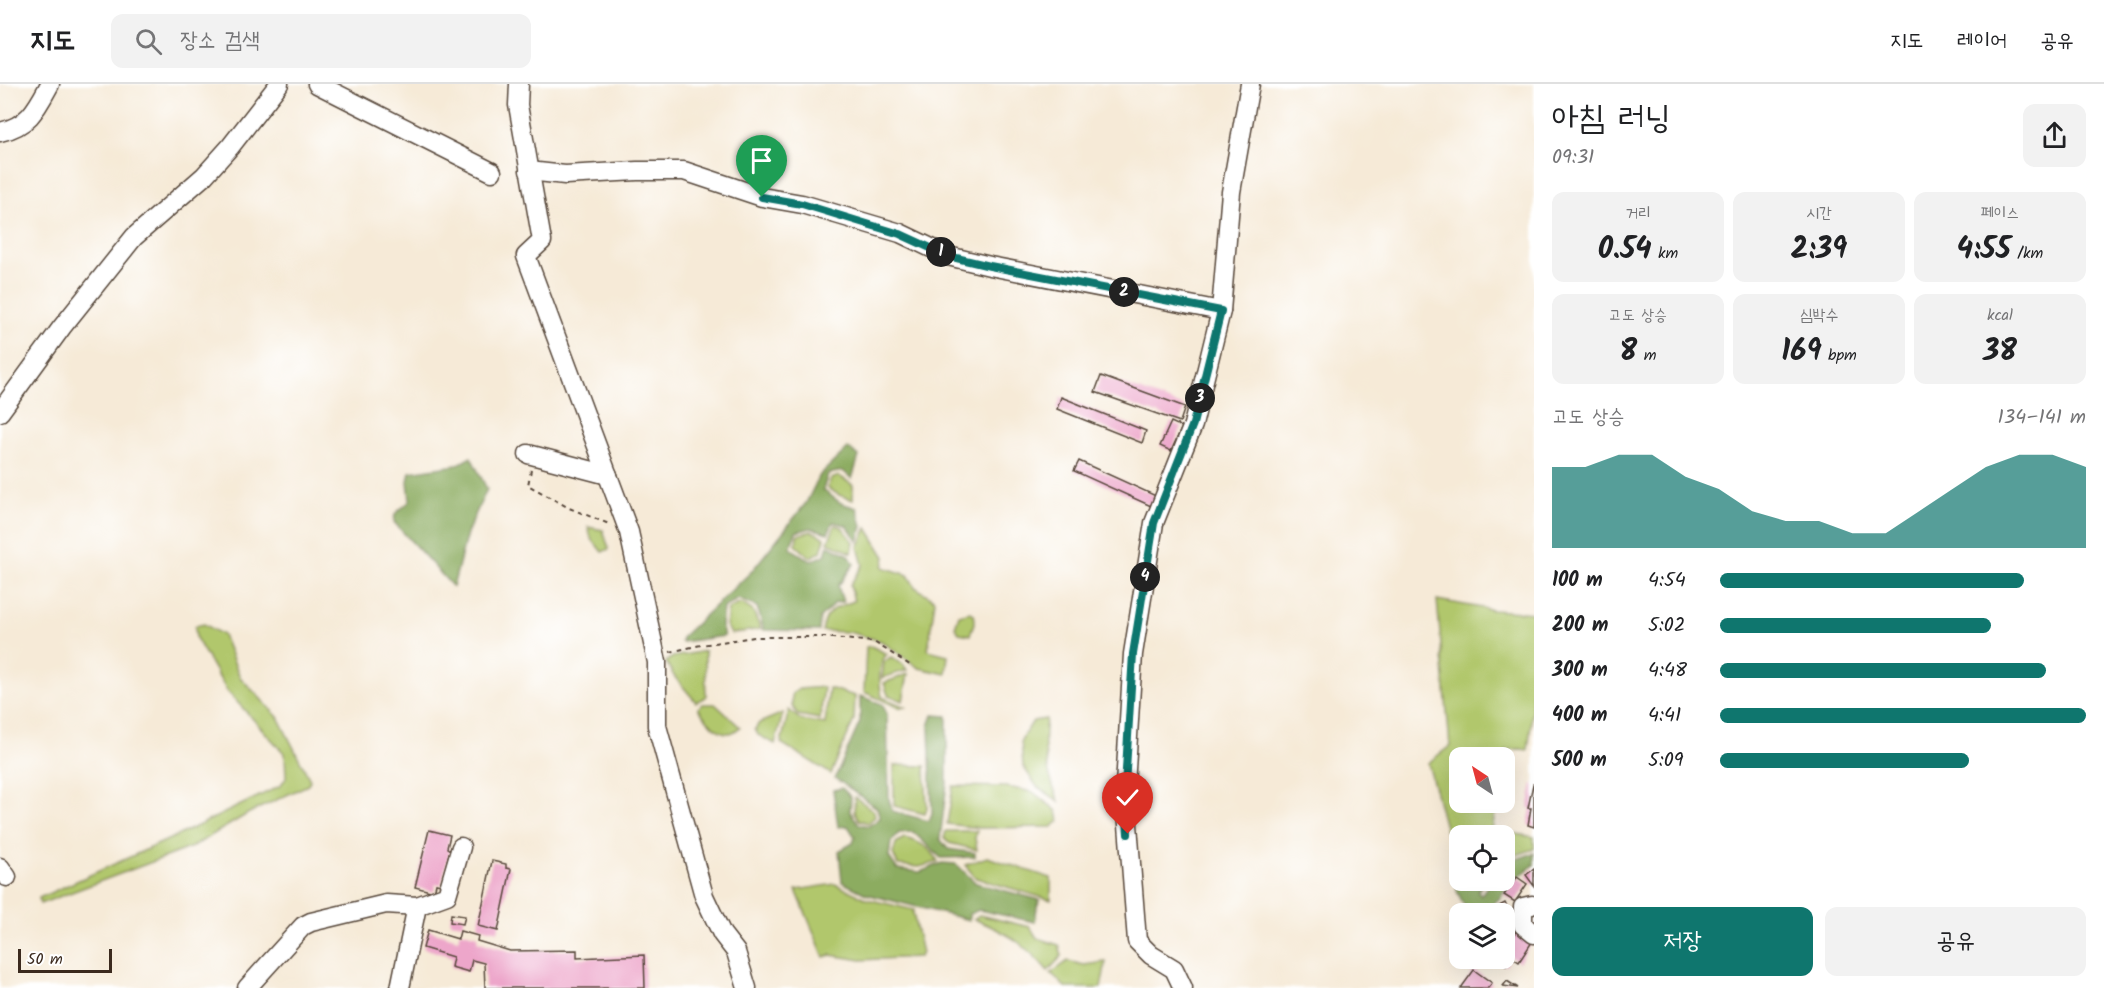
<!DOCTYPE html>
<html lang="ko">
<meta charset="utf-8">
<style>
:root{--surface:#fff;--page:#f2f2f2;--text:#202124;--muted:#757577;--line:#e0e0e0;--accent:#0f766e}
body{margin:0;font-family:Kalam,"Poor Story",sans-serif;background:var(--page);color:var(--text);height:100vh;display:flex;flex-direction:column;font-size:22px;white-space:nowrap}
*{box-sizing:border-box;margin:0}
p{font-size:20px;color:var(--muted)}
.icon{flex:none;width:33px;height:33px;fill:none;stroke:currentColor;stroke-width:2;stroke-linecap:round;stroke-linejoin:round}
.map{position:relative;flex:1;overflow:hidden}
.details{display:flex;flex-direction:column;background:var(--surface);width:570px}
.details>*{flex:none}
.needle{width:39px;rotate:324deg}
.buttons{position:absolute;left:1449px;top:663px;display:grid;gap:12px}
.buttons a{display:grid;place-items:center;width:66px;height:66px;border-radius:12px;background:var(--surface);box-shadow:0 6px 24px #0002;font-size:30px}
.scale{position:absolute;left:18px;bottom:15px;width:94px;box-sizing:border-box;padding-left:6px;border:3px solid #3b2a1e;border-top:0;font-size:16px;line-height:21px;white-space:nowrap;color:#3b2a1e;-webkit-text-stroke:4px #fff;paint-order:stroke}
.pin{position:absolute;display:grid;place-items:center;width:51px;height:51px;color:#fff;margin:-62px -26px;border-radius:50% 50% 50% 0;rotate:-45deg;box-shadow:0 0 6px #0007}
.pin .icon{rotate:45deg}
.km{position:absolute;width:30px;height:30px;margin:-15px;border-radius:50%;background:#222;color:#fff;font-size:16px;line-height:30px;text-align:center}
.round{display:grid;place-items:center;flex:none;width:63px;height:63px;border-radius:12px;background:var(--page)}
.summary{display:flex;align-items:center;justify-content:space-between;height:102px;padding:0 18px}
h1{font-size:33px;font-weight:600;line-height:45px}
.stats{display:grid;grid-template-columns:repeat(3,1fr);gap:9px;height:102px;padding:6px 18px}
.stats div{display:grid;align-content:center;border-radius:12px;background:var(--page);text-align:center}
.stats b{font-size:30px;font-weight:600}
.stats small{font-size:16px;font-weight:400}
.stats p{font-size:16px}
.chart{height:168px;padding:12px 18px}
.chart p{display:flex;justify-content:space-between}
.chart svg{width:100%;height:108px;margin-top:6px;fill:var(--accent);opacity:.7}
.cta{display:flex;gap:12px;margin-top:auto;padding:12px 18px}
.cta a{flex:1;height:69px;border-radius:12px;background:var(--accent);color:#fff;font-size:24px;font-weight:600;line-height:69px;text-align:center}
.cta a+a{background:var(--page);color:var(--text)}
ul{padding:0 18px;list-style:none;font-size:20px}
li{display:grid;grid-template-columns:96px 72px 1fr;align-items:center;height:45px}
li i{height:15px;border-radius:8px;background:var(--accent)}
header{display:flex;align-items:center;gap:36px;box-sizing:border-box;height:84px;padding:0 30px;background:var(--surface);border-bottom:2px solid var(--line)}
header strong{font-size:28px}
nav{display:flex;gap:33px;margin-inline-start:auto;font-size:21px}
.search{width:420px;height:54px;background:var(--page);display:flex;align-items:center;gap:15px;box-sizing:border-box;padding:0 21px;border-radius:12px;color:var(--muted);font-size:22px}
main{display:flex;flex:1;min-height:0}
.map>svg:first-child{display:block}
.green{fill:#b1c76c;stroke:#767845;stroke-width:1.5}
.forest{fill:#8cac60;stroke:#646b3f;stroke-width:1.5}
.building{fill:#eda6ca}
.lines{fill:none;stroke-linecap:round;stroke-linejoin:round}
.minor-casing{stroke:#57473a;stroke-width:21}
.path{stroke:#57473a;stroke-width:2;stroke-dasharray:4.5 4.5;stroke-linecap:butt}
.minor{stroke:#fff;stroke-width:18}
.route-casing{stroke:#fff;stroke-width:12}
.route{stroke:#0f766e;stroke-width:8}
</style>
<header>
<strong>지도</strong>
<div class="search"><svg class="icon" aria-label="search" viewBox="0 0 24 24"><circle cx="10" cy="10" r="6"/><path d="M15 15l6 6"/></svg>장소 검색</div>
<nav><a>지도</a><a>레이어</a><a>공유</a></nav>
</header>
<main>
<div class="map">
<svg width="1534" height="904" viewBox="0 0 1534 904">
<rect width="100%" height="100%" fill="#fff"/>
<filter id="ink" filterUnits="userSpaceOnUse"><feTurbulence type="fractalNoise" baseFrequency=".0167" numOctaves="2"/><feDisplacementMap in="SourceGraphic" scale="12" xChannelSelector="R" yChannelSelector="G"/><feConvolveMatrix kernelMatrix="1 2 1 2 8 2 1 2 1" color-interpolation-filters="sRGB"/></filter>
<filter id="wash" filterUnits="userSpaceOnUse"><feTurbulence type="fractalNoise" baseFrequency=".008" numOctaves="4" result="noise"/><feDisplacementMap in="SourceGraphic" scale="24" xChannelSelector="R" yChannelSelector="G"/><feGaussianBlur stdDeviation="1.35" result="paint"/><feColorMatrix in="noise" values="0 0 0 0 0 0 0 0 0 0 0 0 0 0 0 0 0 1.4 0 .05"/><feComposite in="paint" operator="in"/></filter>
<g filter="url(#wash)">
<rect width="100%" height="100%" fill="#f6ead7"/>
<!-- green -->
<g class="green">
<path d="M839,392L853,401V416L839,411L827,404L831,395Z"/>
<path d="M835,441L842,443L854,458L852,469L828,458Z"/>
<path d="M588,443L603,446L609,465L602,468L591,454Z"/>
<path d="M867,444L885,473L883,483L908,491L915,503L935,516L928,566L948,571L946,590L919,584L881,557L849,548L822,547C827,524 833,525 854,517L850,501L863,481L858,463Z"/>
<path d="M812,447L825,454L821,468L810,473L796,461L797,451Z"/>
<path d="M1437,516L1493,526L1534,529C1534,575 1534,622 1528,666L1520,665L1506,666L1505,675L1460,674V718L1497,719L1492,746L1534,753V765L1505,775L1504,752H1460V792H1458L1428,679L1450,662Z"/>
<path d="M741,519L753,527L761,545L731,550L726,541L728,525Z"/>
<path d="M970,528L974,530L975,536L970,551L959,549L955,543L959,531Z"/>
<path d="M204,540L223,551L240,593L278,633L310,696L308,701L249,729L192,763L40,820L39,814L183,749L280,702L286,694L285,670L227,607L196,554L195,542Z"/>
<path d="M871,562L887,570C877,581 879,599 882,613L905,623L900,624L864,608L866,563Z"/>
<path d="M705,567L706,613L696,618L674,592L666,578L673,573Z"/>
<path d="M891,573L903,580L907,586L882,594L884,578Z"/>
<path d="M908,590L903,617L888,611L884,599Z"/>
<path d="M824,603L820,635L798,631L792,622V610L799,605Z"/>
<path d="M829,604L855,612L854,636L831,690L781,659L789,626L801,636L825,640Z"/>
<path d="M703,620H715L740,643C724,660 707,637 698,624Z"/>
<path d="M783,629L775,660L758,651L755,645L759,639Z"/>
<path d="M1046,635C1042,663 1047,691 1059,717L1037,703L1023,682L1021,656L1033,637Z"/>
<path d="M894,681L925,682L927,724L925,730L894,722Z"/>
<path d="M953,702L1007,703L1033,708L1057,727L1059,737L1052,743L980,744L947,740Z"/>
<path d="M855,713L874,727L875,733L868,739L859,736L854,728Z"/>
<path d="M946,747H977L975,754L977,766L949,759L944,754Z"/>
<path d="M904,754C917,756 933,765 938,778L919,783L898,781L893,770L896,759Z"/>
<path d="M987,773L1051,794V816L976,794L965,781Z"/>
<path d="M835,800L867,815L914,826L913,829L922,869L919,873L861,876L831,871L824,873L796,806Z"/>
<path d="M979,831L1030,843L1037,854L1059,861L1062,872L1048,887C1024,859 1008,849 974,835Z"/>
<path d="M1068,877L1084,881L1106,878L1101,904H1066L1051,889Z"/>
</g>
<!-- forest -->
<g class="forest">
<path d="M848,364L859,372L852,395L843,387L828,390L823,406L841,419L857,424L862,442L858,457L846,441L833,438L828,449L811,444L796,448L790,464L811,477L825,471L828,461L849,471L854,480L838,502L843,518L835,519L820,534L819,547L764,546L757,523L738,515L723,524L721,541L724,552L681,558L682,553L751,488L806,419L820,391Z"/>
<path d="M471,373L487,405L467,449L453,503L400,445L394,438L395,430L410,417L408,397L410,388L457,381Z"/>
<path d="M860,612L882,620L887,630L889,715L892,727L929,737L932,729L929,642L933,631L947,632V699L940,755L948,765L975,769V773L941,774L913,748L899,749L891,758L889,773L897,785L920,788L942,779L956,780L976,799L1040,816L1037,823L1035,838L979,826L969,830V836L866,810L842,798L839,767L853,759L855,753L848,742L838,743L833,706L842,704L851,713L850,728L859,740L869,742L880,734L877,724L835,694L860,638Z"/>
<path d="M1534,769V781L1519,792H1515L1500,814L1483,827V829H1468L1457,807V798L1484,797L1478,807L1481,811L1491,797L1504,796L1505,779Z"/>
</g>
<g id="blocks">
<!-- building -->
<g class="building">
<path d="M1101,292L1185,323L1180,338L1095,308Z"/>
<path d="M1061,313L1146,347L1142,359L1057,325Z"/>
<path d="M1171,338L1182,343L1171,367L1160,362Z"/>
<path d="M1079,377L1156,412L1151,422L1074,387Z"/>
<path d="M1533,700H1534V743L1528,741L1531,724H1528Z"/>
<path d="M429,746L450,751L447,764L450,766L441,801L436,800L434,808L415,803Z"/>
<path d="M492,777L506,780V784L511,785L498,847L478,842Z"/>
<path d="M1534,785V802L1526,791Z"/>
<path d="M1517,793L1527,800L1515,818L1504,811Z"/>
<path d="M1505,819L1512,832L1504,836V830H1484Z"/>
<path d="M451,830L465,832L463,840L450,838Z"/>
<path d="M428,846L458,855L460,847L478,852L477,857L510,867L577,866V874L644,871L645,904H485L484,879L472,876L469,888L451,883L453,873L423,864Z"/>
<path d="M1516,847L1532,858L1519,878L1504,868V858L1506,856L1509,858Z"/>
<path d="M1504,873L1509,875L1506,882L1488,874Z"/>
<path d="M1474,886L1492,899L1488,904H1461Z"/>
<path d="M1507,897L1518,904L1503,902Z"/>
</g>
</g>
</g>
<g filter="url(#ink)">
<use href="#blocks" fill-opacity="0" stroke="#57473a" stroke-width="1.5"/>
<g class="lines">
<!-- minor casing -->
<g class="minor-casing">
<g id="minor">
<path d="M317,0L492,88"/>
<path d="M519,0L518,21L542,157L526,172L629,448L657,578V642L704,812L722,850L736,868L747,904"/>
<path d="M0,48C29,42 37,24 50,0"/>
<path d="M529,87L565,91L637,87H684L762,113L802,120L900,149L948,172L990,182L1221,227"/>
<path d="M0,328L62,243L134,153L204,92L230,63L279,0"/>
<path d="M528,370L608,391"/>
<path d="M0,783L7,793"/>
<path d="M1532,821L1523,823V841L1534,850"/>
<path d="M247,904L303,842L311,838L386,820L417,822"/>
<path d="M400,904L417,822L447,811L461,763"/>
<path d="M1183,904L1174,885L1151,871L1137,857L1125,702L1133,570L1154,439L1193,341L1221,227L1231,108L1250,0"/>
</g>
</g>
<!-- path -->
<g class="path">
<path d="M531,386L528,401L569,424L609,440"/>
<path d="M670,568L701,561L754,553H823L874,558L913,583"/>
</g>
<!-- minor -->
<use href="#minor" class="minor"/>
</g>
</g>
<g class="lines" filter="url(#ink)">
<!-- route casing -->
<g class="route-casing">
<path id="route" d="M762,113L802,120L900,150L948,172L990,182L1221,227L1193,340L1154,439L1133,570L1125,702L1128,750"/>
</g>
<!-- route -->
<use href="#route" class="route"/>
</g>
</svg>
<div class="buttons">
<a><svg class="needle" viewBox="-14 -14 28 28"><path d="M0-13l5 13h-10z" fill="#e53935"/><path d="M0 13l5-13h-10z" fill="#757577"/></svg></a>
<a><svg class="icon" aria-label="locate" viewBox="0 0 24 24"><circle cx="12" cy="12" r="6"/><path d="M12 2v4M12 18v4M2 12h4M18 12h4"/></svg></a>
<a><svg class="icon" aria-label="layers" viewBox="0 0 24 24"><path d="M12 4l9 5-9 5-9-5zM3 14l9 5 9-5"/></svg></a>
</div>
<div class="scale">50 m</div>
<div class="pin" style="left:762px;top:113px;background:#1e9e55"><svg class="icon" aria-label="arrive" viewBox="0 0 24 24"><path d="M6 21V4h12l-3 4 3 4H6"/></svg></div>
<div class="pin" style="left:1128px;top:750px;background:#d93025"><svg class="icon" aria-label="check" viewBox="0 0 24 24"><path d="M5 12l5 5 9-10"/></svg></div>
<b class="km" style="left:941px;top:168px">1</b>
<b class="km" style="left:1124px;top:208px">2</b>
<b class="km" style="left:1200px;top:314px">3</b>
<b class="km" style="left:1145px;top:493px">4</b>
</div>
<section class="details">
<div class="summary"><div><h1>아침 러닝</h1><p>09:31</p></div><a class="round"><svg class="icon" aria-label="share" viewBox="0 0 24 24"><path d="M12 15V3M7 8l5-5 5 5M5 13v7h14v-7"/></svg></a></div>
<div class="stats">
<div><p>거리</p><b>0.54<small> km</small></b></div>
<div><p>시간</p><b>2:39</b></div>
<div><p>페이스</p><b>4:55<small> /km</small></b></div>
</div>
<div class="stats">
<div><p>고도 상승</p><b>8<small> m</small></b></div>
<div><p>심박수</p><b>169<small> bpm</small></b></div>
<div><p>kcal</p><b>38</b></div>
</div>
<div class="chart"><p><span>고도 상승</span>134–141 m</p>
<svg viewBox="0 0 160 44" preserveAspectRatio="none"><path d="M0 44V11L10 11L20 6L30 6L40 15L50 20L60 29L70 33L80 33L90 38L100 38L110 29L120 20L130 11L140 6L150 6L160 11V44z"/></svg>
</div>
<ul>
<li><b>100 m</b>4:54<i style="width:83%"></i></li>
<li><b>200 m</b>5:02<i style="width:74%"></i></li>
<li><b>300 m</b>4:48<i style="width:89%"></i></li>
<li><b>400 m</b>4:41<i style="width:100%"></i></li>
<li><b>500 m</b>5:09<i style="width:68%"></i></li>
</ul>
<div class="cta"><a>저장</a><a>공유</a></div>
</section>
</main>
